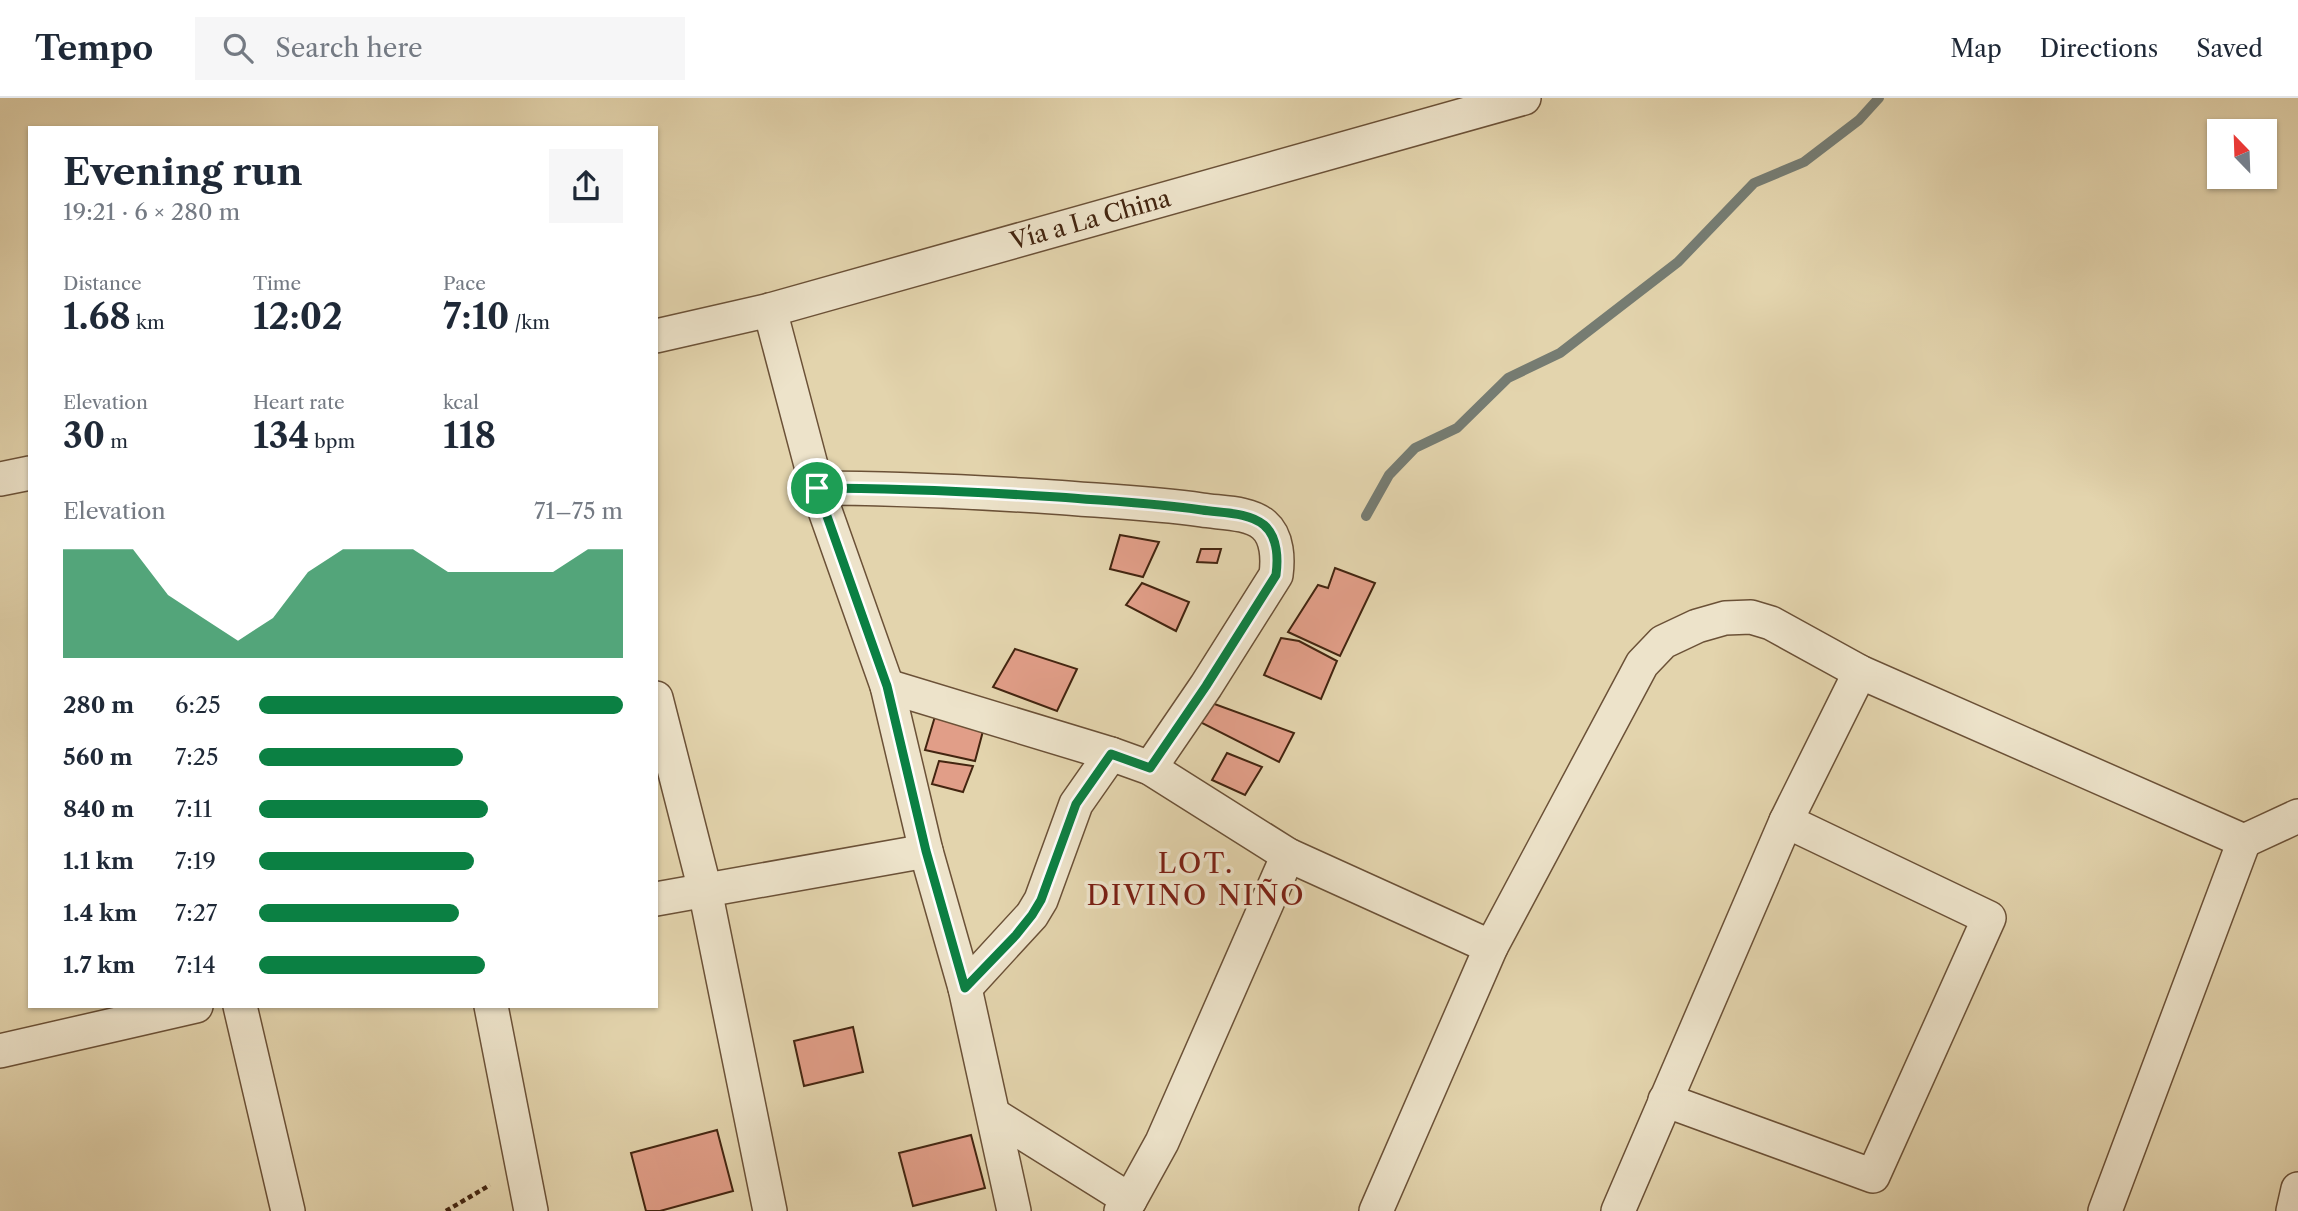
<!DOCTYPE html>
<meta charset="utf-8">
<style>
:root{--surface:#fff;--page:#f6f6f7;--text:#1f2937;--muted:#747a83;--line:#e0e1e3;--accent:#0b8043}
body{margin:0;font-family:"Libre Caslon Text",serif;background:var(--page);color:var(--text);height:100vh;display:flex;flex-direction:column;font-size:26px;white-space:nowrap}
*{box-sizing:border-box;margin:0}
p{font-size:23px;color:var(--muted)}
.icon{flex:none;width:38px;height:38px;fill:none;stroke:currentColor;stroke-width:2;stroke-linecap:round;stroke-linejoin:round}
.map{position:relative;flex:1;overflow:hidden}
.drawer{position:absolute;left:28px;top:28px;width:630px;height:882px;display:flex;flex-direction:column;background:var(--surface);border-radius:0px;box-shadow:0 2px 5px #0004}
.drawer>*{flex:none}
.needle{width:46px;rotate:337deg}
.buttons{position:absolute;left:2207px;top:21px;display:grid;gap:14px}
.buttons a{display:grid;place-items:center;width:70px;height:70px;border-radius:0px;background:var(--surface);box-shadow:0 2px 5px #0004;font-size:35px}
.pin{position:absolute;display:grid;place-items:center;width:60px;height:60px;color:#fff;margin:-30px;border:4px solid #fff;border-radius:50%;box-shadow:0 2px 7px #0007}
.round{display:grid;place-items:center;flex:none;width:74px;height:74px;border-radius:0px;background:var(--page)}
.headline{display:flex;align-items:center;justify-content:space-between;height:119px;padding:0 35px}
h1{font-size:38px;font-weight:700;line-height:52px}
.metrics{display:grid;grid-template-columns:repeat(3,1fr);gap:10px;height:119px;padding:7px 35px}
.metrics div{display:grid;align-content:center}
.metrics b{font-size:35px;font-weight:700}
.metrics small{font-size:19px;font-weight:400}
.metrics p{font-size:19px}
.chart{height:196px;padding:14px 35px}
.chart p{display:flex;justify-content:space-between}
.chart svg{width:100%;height:126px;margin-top:7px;fill:var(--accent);opacity:.7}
ul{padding:0 35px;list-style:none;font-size:23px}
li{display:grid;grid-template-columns:112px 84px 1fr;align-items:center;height:52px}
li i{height:18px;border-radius:9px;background:var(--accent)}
header{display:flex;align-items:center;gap:42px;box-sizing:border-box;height:98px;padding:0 35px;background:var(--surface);border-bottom:2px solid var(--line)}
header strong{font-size:33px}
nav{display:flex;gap:38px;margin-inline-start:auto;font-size:24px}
.search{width:490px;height:63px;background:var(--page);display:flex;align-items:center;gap:18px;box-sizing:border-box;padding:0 24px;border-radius:0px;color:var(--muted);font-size:26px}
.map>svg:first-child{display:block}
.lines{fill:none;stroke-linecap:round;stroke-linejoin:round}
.stream{stroke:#767c72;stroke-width:10}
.building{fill:#e19e88;stroke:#432510;stroke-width:2}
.minor-casing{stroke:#6b5137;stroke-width:36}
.path{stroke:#432510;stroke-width:4.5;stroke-dasharray:5 3.5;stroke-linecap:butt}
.minor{stroke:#ede3ca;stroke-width:33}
.route-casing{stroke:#fff;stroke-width:14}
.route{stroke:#0b8043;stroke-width:9}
.labels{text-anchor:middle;stroke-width:7;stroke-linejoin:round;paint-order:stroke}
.street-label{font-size:24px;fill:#432510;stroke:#ede3ca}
.quarter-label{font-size:28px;letter-spacing:2px;fill:#7a1f14;stroke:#ede3ca}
</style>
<header>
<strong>Tempo</strong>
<div class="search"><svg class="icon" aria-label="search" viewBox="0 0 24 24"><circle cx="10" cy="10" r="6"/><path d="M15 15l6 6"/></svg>Search here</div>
<nav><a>Map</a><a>Directions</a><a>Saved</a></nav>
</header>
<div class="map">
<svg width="2298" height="1113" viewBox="0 0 2298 1113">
<rect width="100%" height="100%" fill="#e3d4ad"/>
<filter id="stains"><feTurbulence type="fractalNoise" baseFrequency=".00286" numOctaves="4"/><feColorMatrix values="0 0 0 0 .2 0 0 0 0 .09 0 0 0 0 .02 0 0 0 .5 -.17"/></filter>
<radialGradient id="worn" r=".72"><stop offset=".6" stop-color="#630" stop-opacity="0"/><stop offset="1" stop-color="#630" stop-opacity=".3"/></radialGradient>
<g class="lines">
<!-- stream -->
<path class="stream" d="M1366,418L1389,377L1415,350L1457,330L1508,280L1560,255L1678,164L1754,85L1804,64L1859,22L1879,0"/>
</g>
<!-- building -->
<g class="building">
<path d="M1120,437L1159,444L1143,479L1110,471Z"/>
<path d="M1201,451H1221L1217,465L1197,464Z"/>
<path d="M1335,470L1375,485L1340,558L1288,534L1318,487L1328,490Z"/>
<path d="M1142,485L1189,504L1176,533L1126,507Z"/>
<path d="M1281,540L1299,543L1337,563L1321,601L1264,577Z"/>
<path d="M1015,551L1077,571L1057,613L993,589Z"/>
<path d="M1209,604L1294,635L1279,664L1196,622Z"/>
<path d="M936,615L983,633L975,663L925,652Z"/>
<path d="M1227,655L1262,669L1245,697L1212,682Z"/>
<path d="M939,663L973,668L963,694L932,686Z"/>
<path d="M853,929L863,974L804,988L794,943Z"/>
<path d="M717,1032L733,1093L660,1113H646L631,1055Z"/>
<path d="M971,1037L985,1090L913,1108L899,1055Z"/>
</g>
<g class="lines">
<!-- minor casing -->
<g class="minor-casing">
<g id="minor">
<path d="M770,212L817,390L887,588L926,753L965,890L1014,1113"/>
<path id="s1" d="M656,238L770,212L1524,0"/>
<path d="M0,381L30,375"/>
<path d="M817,390C896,390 974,394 1053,399C1103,403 1153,405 1202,412C1221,415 1249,414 1264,427C1278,439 1278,462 1276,477L1206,588L1150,670"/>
<path d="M887,588L1111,656L1150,670L1288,757L1491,849"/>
<path d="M656,600L705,792L770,1113"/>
<path d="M656,801L926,753"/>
<path d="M965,890L1032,817L1041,802L1076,706L1111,656"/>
<path d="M240,908L288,1113"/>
<path d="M491,908L531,1113"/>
<path d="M0,953L196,908"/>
<path d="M1665,1002L1873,1078L1989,820L1786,723"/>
<path d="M994,1017L1130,1102"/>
<path d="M1121,1113L1130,1102L1162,1044L1288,757"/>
<path d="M1376,1113L1491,849L1642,566L1663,544L1697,528L1725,520L1751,519L1771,525L1860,574L2244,743L2298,718"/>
<path d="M1618,1113L1786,723L1860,574"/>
<path d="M2105,1113L2244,743"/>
<path d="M2293,1113L2298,1091"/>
</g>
</g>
<!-- path -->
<path class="path" d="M446,1113L490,1087"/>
<!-- minor -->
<use href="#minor" class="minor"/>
</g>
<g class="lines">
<!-- route casing -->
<g class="route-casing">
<path id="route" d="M817,390C898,390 978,394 1058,399C1106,403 1154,405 1202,412C1221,415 1249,414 1264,427C1278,439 1278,462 1276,477L1206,588L1150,670L1111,656L1076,706L1041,802L1032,817L1016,837L965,890L926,753L887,588Z"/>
</g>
<!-- route -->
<use href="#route" class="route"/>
</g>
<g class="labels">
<!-- street labels -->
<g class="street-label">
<text dy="8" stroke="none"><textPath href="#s1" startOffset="450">Vía a La China</textPath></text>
</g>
<!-- quarter labels -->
<g class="quarter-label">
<text x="1196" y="775">LOT.<tspan x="1196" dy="32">DIVINO NIÑO</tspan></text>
</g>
</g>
<rect width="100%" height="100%" filter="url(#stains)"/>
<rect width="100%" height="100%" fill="url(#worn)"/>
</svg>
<div class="buttons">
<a><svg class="needle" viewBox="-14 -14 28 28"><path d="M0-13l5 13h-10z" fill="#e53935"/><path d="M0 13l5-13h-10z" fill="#747a83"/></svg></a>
</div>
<div class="pin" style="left:817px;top:390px;background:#1e9e55"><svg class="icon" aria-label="arrive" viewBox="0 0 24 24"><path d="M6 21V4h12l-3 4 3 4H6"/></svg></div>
<section class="drawer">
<div class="headline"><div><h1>Evening run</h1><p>19:21 · 6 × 280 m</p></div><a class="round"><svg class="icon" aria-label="share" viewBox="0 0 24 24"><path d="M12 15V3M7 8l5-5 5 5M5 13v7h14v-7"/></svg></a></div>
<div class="metrics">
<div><p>Distance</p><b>1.68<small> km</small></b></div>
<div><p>Time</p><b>12:02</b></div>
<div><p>Pace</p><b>7:10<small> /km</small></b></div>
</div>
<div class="metrics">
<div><p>Elevation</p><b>30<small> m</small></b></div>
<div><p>Heart rate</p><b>134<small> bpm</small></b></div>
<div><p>kcal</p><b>118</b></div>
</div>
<div class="chart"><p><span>Elevation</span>71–75 m</p>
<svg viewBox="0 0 160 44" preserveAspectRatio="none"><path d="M0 44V6L10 6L20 6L30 22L40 30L50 38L60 30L70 14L80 6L90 6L100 6L110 14L120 14L130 14L140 14L150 6L160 6V44z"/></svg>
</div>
<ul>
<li><b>280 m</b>6:25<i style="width:100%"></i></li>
<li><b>560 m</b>7:25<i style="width:56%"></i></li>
<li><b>840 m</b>7:11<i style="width:63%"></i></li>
<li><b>1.1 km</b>7:19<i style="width:59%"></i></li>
<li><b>1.4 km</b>7:27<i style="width:55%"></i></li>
<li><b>1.7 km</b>7:14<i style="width:62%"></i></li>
</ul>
</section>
</div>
